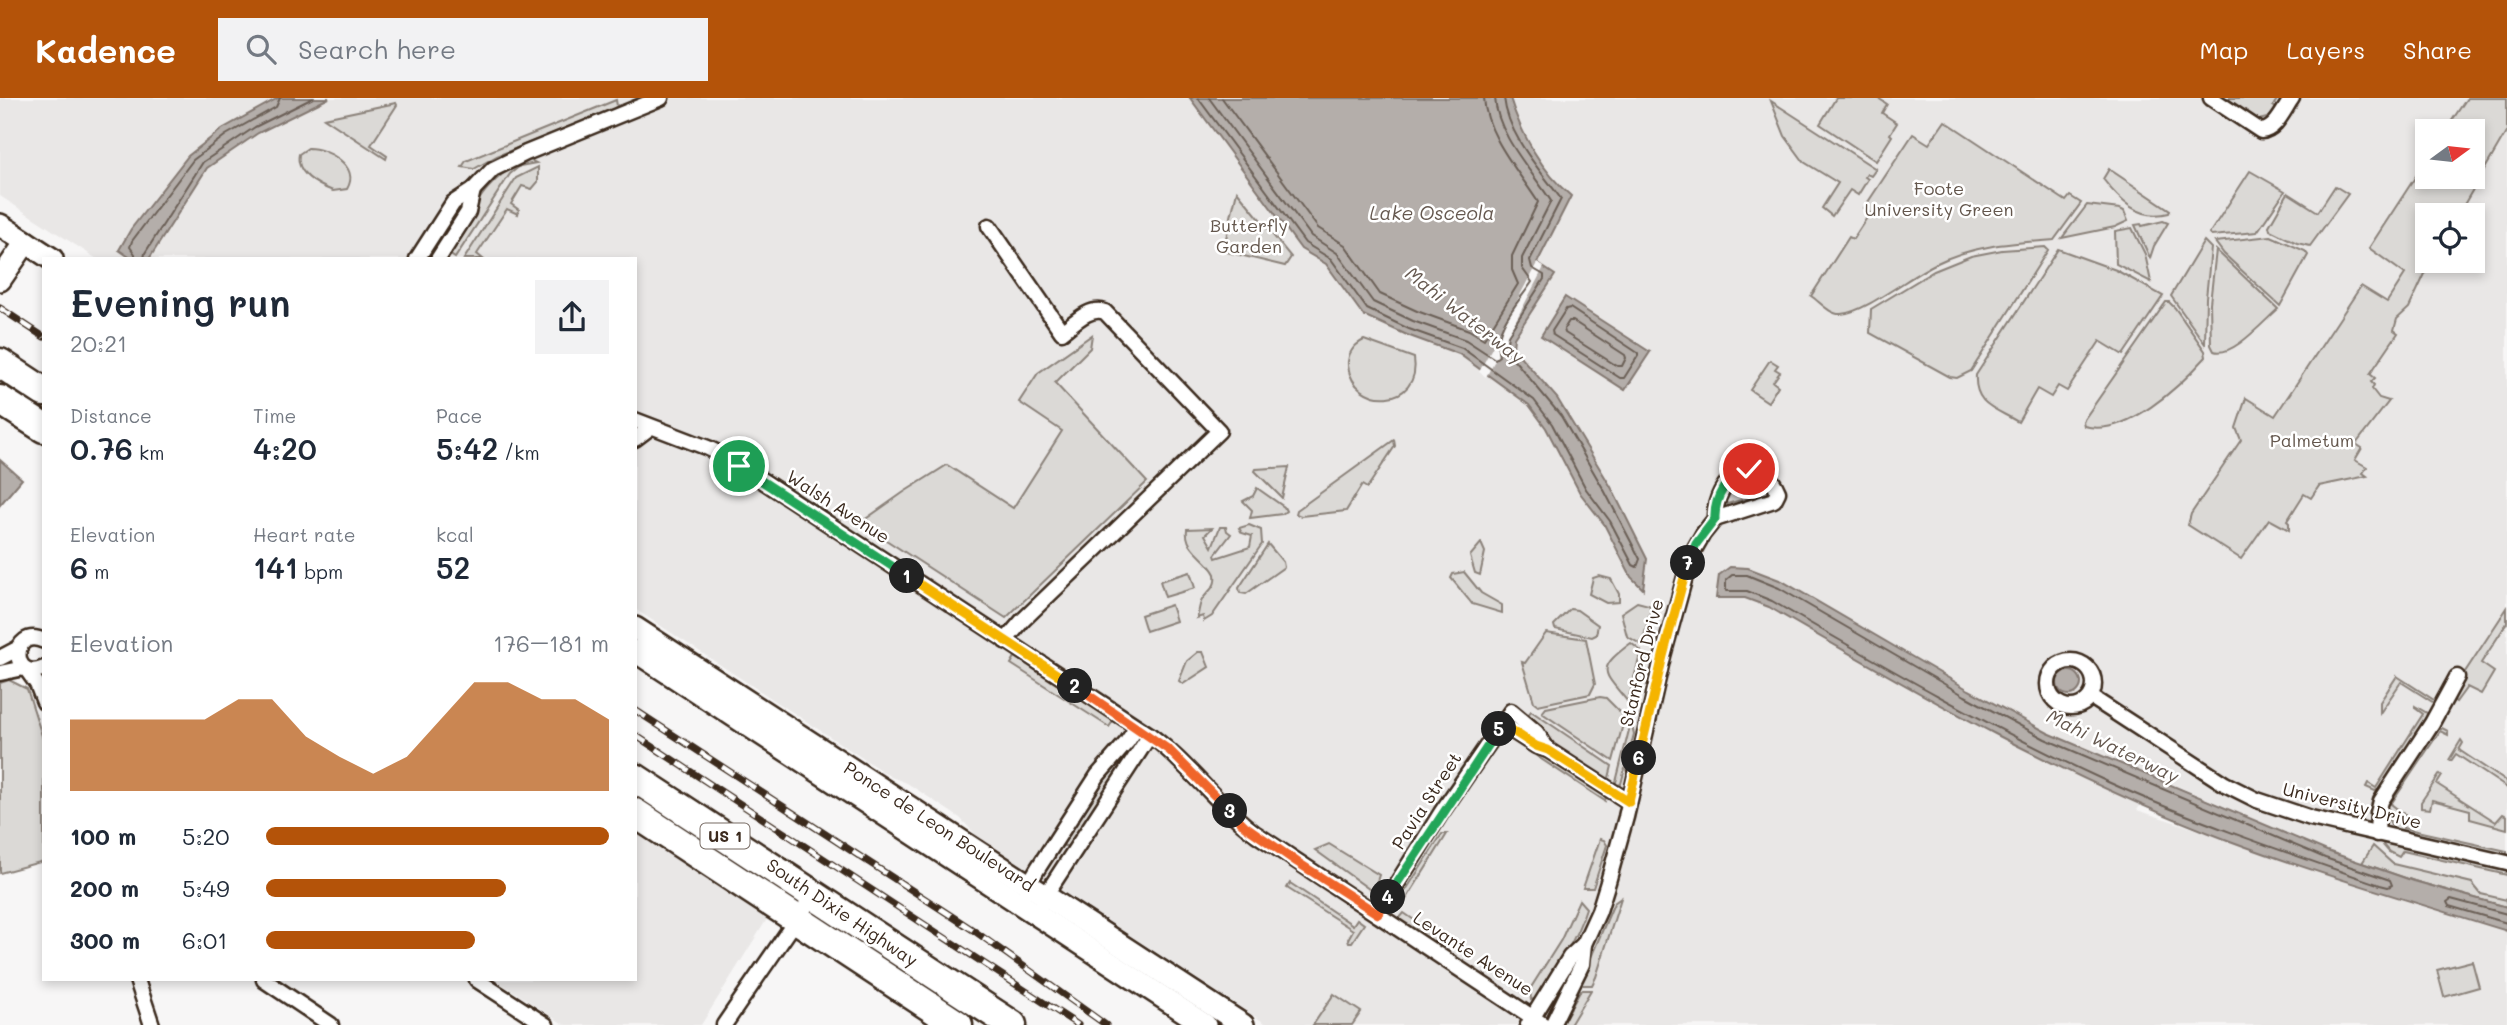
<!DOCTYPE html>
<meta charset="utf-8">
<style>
:root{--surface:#fff;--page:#f2f2f3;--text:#1f2937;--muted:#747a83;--accent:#b45309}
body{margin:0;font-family:Mali,sans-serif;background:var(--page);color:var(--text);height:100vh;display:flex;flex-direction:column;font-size:26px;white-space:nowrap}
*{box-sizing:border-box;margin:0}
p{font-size:23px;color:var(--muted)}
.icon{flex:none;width:38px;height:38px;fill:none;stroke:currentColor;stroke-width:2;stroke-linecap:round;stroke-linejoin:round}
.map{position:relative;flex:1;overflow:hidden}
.sheet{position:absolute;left:42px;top:159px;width:595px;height:724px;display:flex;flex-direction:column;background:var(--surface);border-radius:0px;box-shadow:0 4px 10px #0003}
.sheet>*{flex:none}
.needle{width:46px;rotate:75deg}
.tools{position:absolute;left:2415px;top:21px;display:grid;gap:14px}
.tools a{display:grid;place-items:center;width:70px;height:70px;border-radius:0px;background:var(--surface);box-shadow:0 4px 10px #0003;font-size:35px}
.pin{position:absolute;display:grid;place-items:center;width:60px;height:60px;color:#fff;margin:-30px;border:4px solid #fff;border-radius:50%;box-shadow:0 2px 7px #0007}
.km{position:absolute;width:35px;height:35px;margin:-18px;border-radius:50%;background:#222;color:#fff;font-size:19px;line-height:35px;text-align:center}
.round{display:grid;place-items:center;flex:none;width:74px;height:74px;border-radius:0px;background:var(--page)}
.head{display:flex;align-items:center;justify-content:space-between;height:119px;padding:0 28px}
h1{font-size:38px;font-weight:600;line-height:52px}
.stats{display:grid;grid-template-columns:repeat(3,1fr);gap:10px;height:119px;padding:7px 28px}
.stats div{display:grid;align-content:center}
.stats b{font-size:30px;font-weight:600}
.stats small{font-size:19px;font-weight:400}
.stats p{font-size:19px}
.chart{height:196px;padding:14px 28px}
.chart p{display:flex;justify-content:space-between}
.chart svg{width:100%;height:126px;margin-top:7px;fill:var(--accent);opacity:.7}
ul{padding:0 28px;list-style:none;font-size:23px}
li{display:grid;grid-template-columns:112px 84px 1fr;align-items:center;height:52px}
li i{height:18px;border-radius:9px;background:var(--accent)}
header{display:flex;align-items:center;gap:42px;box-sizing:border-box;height:98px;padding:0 35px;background:var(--accent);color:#fff}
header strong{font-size:33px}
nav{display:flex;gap:38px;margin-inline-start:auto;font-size:24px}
.search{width:490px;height:63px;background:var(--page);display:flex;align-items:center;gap:18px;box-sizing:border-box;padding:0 24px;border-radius:0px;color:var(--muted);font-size:26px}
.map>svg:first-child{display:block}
.built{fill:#e9e7e6;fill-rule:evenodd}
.green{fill:#dbd9d6;stroke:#8b827a;stroke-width:2}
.water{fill:#b4aeaa;stroke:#847972;stroke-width:2}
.pier{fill:#f7f6f6}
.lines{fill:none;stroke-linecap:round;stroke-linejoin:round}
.shore{stroke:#6b5f56;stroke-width:2}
.street-casing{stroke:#3b2a1e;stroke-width:19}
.secondary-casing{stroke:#3b2a1e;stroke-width:26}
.highway-casing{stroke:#3b2a1e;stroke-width:33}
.street{stroke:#fff;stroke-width:14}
.secondary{stroke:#fff;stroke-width:21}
.highway{stroke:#fff;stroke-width:28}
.rail-casing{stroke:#3b2a1e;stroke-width:7}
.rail{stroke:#fff;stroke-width:4.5;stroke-dasharray:13;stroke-linecap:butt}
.split-1-casing{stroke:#fff;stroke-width:14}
.split-2-casing{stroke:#fff;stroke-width:14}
.split-3-casing{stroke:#fff;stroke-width:14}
.split-4-casing{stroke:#fff;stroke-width:14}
.split-5-casing{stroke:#fff;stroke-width:14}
.split-6-casing{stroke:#fff;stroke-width:14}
.split-7-casing{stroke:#fff;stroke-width:14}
.split-8-casing{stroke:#fff;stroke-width:14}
.split-1{stroke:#22a559;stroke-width:9}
.split-2{stroke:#f5b400;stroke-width:9}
.split-3{stroke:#f0652b;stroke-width:9}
.split-4{stroke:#f0652b;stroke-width:9}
.split-5{stroke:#22a559;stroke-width:9}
.split-6{stroke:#f5b400;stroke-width:9}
.split-7{stroke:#f5b400;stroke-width:9}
.split-8{stroke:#22a559;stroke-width:9}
.labels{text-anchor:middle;stroke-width:5;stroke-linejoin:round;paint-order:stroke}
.shield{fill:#fff;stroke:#766a62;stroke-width:2}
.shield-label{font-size:16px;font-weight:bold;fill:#3b2a1e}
.park-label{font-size:18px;fill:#63564c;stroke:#fff}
.street-label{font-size:18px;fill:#3b2a1e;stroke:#fff}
.water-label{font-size:19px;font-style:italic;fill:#65584f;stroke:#fff}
</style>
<header>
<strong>Kadence</strong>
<div class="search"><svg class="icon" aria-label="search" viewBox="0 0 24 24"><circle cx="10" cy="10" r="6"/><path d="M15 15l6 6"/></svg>Search here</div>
<nav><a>Map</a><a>Layers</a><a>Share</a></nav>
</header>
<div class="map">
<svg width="2507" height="927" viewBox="0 0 2507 927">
<rect width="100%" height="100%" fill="#f7f6f6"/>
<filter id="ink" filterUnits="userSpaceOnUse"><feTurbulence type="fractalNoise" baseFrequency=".0143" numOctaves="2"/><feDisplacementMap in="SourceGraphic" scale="14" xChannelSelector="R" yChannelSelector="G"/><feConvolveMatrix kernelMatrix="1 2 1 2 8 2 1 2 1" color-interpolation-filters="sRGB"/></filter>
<g filter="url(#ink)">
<!-- built -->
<g class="built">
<path d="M0,0H2507V809L2414,783L2327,753L2161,681L2137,712L2507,832V927H1268L976,737L960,720L907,685L891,679L635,511V161H97L0,98ZM2427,33H2473V79H2427ZM2427,117H2473V163H2427Z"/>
<path d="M635,735L767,821L701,927H565L496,882H635Z"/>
</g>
<!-- green -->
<g class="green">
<path d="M1836,0H1878L1887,6L1882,15L1897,25L1890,36L1892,38L1876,63L1820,26Z"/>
<path d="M2224,0H2278L2273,8L2276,10L2271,19L2259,22Z"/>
<path d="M2467,0H2507V33L2458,117H2427V163H2431L2409,210L2397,221L2394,232L2398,235L2370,276L2375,280L2371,284L2374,287L2372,291L2379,300L2389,303L2356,346L2362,350L2355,362L2367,369L2363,375L2367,378L2319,388L2311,400L2304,396L2287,423L2289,425V432L2269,421L2241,461L2188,427L2191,416L2241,342L2236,330L2246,300L2275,318L2361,188L2387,204L2405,176L2369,150L2427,61V79H2473V33H2445Z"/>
<path d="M616,2L617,8L613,11L497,58L474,71L462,69L466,63Z"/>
<path d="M1771,3L1876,71L1871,78L1867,76L1865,79L1868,81L1858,97L1850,92L1832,118L1822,110L1838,85L1804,64L1785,38Z"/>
<path d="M396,5L397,7L371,47L387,58L386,61L324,20Z"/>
<path d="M1945,23L2066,103L2070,98L2081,105L2054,142C2012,145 1973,147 1935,166C1910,178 1866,214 1841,216C1830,217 1819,203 1811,198L1849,139L1853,141L1870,115L1864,110L1913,36L1929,46Z"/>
<path d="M308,50C327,50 361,68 347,91L333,93C317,87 295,75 299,56Z"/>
<path d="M530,62L536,65L520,68L510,76L455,160L446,154C468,120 488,73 530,62Z"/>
<path d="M538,69V84L532,91L522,88L511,106L519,112L518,116L507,111L477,156L483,161H464L516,80Z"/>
<path d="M2109,71L2170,112L2169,115C2139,123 2119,102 2103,81Z"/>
<path d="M2250,73L2285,93L2257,134L2211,138L2209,136Z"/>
<path d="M2335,88L2348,96L2310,148L2297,145L2270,132L2269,128L2288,95L2318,114Z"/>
<path d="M1237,93L1291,159L1285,168L1223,153Z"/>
<path d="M2087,107L2120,111L2124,113L2128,123L2115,129L2062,140Z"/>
<path d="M2163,123L2168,125L2154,148L2150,160L2135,127L2141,126L2142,128Z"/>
<path d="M2132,130L2145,156L2151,184L2116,166L2115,133Z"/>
<path d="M2271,138L2305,153L2308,157L2280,208L2224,156L2215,144Z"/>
<path d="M2204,143L2211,150L2206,200L2205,246L2171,198Z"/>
<path d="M2045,149L2048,152L1971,273L1957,280L1950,279L1870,235L1871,211L1934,173L1971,158L2002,152Z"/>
<path d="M2058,151L2116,172L2163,198L2123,257L2100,243L2067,293L2058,288L2051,299L2037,291L2018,324C1995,310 1974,307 1976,277Z"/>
<path d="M2216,152L2278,211C2264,223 2232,260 2214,253L2211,247L2210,205Z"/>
<path d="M2166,204H2169L2175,210L2205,253L2206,259C2180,288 2126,340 2084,328L2083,323Z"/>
<path d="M1092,237L1090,250L1055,285L1147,384L1006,520L860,425L904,394L947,367L1013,410L1062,333L1019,304L1038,275Z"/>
<path d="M1364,242L1414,260C1422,310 1354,312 1348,268C1347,256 1354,247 1364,242Z"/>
<path d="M1770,262L1778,267L1775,271L1780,274L1773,284L1778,288L1768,304L1750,292Z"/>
<path d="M1394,342L1395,348L1367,390L1362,387L1346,413L1301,418L1296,416L1297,412Z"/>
<path d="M1289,369L1282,400L1255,373L1256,371Z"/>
<path d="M1751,381L1762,392V396L1727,406L1725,402L1737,385Z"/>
<path d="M1257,390L1284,409L1286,413L1282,416L1250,420L1252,412L1243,403L1253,398Z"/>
<path d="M1249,427L1261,432L1262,446L1212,518L1204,523L1203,518L1197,520C1199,514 1199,507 1202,502C1209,491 1217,490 1215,476C1207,459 1184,452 1187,431L1212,430L1205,437L1212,449L1220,429H1226L1227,433L1231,436L1215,457L1216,460L1250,449L1252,438L1242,435L1239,430Z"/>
<path d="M1481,445L1485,454L1480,477L1475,475L1470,458Z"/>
<path d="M1268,446L1283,464L1284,469L1246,496L1240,495L1239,490Z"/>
<path d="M1190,474L1195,490L1165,499L1160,483Z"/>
<path d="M1464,474L1481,495L1502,507V515L1472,506L1469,502L1451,480L1453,476Z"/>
<path d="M1599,478L1611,481L1619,496V504L1606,505L1589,496L1593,480Z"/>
<path d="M1637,504L1649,507L1651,511L1642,547L1627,538L1621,515Z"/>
<path d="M1171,507L1176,523L1146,533L1141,517Z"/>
<path d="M2507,510V525L2481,565L2494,574L2481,596L2467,589L2456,604L2452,601L2463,577Z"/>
<path d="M1570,511L1577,512L1598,527L1596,537L1592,539L1555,531L1554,527Z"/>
<path d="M1546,535L1586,541L1595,586L1590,596L1538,607L1534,604L1522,564L1525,565Z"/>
<path d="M1631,545L1641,553L1628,604C1603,573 1595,572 1631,545Z"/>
<path d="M1198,554H1203L1209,569L1183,586L1179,583L1187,563Z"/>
<path d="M1015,559L1113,623L1109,629L1011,566Z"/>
<path d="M2397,578L2437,604L2434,605L2401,584L2380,615V604Z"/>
<path d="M9,582L27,591L44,644V763L0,775V585Z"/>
<path d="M1600,599L1606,600L1625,619L1613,663L1542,615L1546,610Z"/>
<path d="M2415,608L2427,615L2426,622L2380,691L2375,693L2366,689L2368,685L2376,690L2423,616L2415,610Z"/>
<path d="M1531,613L1612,668L1608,684L1550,646L1528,617Z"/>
<path d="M1631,624L1634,636L1621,686L1615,688Z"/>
<path d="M2437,630H2442L2448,633V637L2440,633L2391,706L2405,717L2403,730L2507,753V757L2403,734C2387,730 2385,715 2389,700Z"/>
<path d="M1516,640L1606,698L1605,703L1512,642Z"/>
<path d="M2461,642L2463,645L2459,652L2507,684V690L2456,656L2451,663L2449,662Z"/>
<path d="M1130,650V653L1068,748H1064L1063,744L1094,691Z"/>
<path d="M2440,676L2442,678L2437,686L2496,724L2503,716L2507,718V731L2470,721V712L2432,702L2430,711L2421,710V704Z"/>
<path d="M1442,736H1447L1404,805L1399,806L1394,802L1399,803Z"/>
<path d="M1600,741L1604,742L1607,747L1593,790H1583Z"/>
<path d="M2385,743L2507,773V777L2403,753L2399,759L2389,754L2383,747Z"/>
<path d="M1329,746L1379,777L1374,792L1369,791L1315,752Z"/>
<path d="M2373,748L2393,766L2472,785L2481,796L2507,802V809L2414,783L2362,765Z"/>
<path d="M1290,785L1353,827L1357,821L1364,826L1352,844H1349L1348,841L1353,832L1287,790Z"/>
<path d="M1621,800L1596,879L1592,887H1581V883L1614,805Z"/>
<path d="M1579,802L1586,810C1576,843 1556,872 1537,900L1531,902L1530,891L1561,842Z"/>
<path d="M1404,815L1443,842L1432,843L1398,822Z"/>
<path d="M2472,863L2479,889L2444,899L2437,872Z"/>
<path d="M1581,892H1591L1570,927H1561Z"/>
<path d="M1334,896L1361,914L1352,927H1313Z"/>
</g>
<!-- water -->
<g class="water">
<path d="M278,0H329L258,35L207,70L149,161H132L119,152L131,131L188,58L222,31Z"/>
<path d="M1190,0H1510C1521,36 1542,74 1571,98L1537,165L1555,177L1514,240L1513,250L1557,300L1611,389L1647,461L1643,491L1631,479L1604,426L1580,395L1546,330L1529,307L1459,256L1407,237L1363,217L1326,166L1301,151Z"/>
<path d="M1565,199L1650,254L1625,292L1541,238Z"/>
<path d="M0,362L22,381L0,407Z"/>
<path d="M1730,469L1748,470L1782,483L1969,592L2048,635L2327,753L2414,783L2507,809V833C2414,804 2321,777 2230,743C2068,682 1918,596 1769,509L1745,500H1716L1719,477Z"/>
<circle cx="2069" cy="585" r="12"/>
</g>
<!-- pier -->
<path class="pier" d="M1537,165L1544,169L1486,279L1479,274Z"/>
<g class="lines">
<!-- shore -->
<g class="shore">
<path d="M1198,0L1305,145L1331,161L1367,211L1409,231L1462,250L1534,302L1552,326L1586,391L1610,423L1633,467L1637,469L1640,461L1604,392L1561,318L1506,252L1508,237L1544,181V177L1532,170L1530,162L1561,101C1540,72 1508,38 1504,0"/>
<path d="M1209,0L1311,138L1337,155L1373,204L1413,223L1466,242L1495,261L1499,258C1492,231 1518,205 1532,184L1522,170V160L1551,103C1532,73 1497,37 1495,0"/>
<path d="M1222,0L1318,130L1345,147L1380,196L1417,213L1469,232L1484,241L1518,186L1512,172V158L1538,104C1519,74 1486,37 1484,0"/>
<path d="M135,161V156L130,149L132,143L193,62L226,37L276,9L280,0"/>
<path d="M144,161L145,155L203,64L255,29L313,0"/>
<path d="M1570,210L1638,255V258L1624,280H1620L1553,237L1552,233L1566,211Z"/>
<path d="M1569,223H1573L1625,257L1626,260L1622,268H1617L1565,235L1564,231Z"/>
<path d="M1732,477H1747L1779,490L1965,598L2045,641L2325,760L2390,782L2392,787L2388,789L2380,787C2288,755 2196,724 2108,684C1992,631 1882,567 1772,503L1747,493H1726V482Z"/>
<path d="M2507,816L2451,801L2447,804L2449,808L2507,825"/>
</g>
<!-- street casing -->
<g class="street-casing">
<g id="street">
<path d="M2211,0L2261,33C2276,32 2284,11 2292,0"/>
<path d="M989,128L1062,234C1074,225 1090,208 1105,214L1219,333L1023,522L1005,543"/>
<path d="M417,161L453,105L473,92L493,71L526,55L661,0"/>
<path d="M438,161L468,114L473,92"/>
<path d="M635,322L708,350L728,360L1150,637C1189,666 1217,707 1256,736L1544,927"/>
<path d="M635,341L651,329"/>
<path d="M44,543C10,527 10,586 44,570"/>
<path d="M0,560L19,550"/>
<circle cx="2071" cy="586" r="23"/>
<path d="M27,572L37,586L44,604"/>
<path d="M0,575L24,570"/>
<path d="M2091,599L2225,686L2257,702L2311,720L2507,765"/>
<path d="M1502,626L1536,648L1548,652L1629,704"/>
<path d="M2377,736L2378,715L2381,703L2432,625L2457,579"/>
<path d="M1027,793L1028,787L1038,770L1098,677L1127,644L1137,629"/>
<path d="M1043,804L1045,798L1150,637"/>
<path d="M1378,816L1441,715L1511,613L1536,634L1548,652"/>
<path d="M137,882L152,927"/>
<path d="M264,882L331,927"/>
<path d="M477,882L546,927"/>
<path d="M724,927L814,796"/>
<path d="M1528,927L1570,859L1584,846"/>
<path d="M1552,927L1582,866L1584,846L1599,813L1608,784L1626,719L1663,558L1691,457L1703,436L1715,421L1774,402L1778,394C1758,346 1713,382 1715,421"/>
</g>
</g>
<!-- secondary casing -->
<g class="secondary-casing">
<g id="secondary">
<path d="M0,127L52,161"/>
<path d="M0,182L26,144"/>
<path d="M635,530L1243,927"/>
<path d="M635,553L1205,927"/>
</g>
</g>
<!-- highway casing -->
<g class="highway-casing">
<g id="highway">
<path d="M0,265L44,294"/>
<path d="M0,302L44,330"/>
<path d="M635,680L1012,927"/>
<path d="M635,715L958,927"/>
</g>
</g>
<!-- street -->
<use href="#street" class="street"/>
<!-- secondary -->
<use href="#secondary" class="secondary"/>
<!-- highway -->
<use href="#highway" class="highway"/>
<!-- rail casing -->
<g class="rail-casing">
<g id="rail">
<path d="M0,210L44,239"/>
<path d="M635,612L973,832L1106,927"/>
<path d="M635,637L1078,927"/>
</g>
</g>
<!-- rail -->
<use href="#rail" class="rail"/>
</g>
</g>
<g class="lines" filter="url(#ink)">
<!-- split-1 casing -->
<g class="split-1-casing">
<path id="split-1" d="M739,368L907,478"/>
</g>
<!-- split-2 casing -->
<g class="split-2-casing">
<path id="split-2" d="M907,478L1075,588"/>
</g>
<!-- split-3 casing -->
<g class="split-3-casing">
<path id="split-3" d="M1075,588L1169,652L1230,713"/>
</g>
<!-- split-4 casing -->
<g class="split-4-casing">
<path id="split-4" d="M1230,713L1245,728L1297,764L1378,816L1388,799"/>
</g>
<!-- split-5 casing -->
<g class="split-5-casing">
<path id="split-5" d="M1388,799L1499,631"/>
</g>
<!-- split-6 casing -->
<g class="split-6-casing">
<path id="split-6" d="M1499,631L1502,626L1536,648L1548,652L1629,704L1639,660"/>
</g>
<!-- split-7 casing -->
<g class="split-7-casing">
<path id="split-7" d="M1639,660L1663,558L1688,465"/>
</g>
<!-- split-8 casing -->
<g class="split-8-casing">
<path id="split-8" d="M1688,465L1696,446L1715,421C1714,400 1727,376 1749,371"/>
</g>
<!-- split-1 -->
<use href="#split-1" class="split-1"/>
<!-- split-2 -->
<use href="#split-2" class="split-2"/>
<!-- split-3 -->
<use href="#split-3" class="split-3"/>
<!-- split-4 -->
<use href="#split-4" class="split-4"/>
<!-- split-5 -->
<use href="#split-5" class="split-5"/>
<!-- split-6 -->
<use href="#split-6" class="split-6"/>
<!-- split-7 -->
<use href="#split-7" class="split-7"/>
<!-- split-8 -->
<use href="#split-8" class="split-8"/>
</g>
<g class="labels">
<!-- shield labels -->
<rect class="shield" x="700.5" y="725.5" width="49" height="25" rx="5"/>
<g class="shield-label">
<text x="725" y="744">US 1</text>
</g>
<!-- park labels -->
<g class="park-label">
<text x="1939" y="97">Foote<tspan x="1939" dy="21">University Green</tspan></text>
<text x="1249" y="134">Butterfly<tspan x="1249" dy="21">Garden</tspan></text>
<text x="2312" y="349">Palmetum</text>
</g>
<!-- street labels -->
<g class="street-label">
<text transform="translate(838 409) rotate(33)" y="6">Walsh Avenue</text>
<text transform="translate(1642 565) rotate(-76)" y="6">Stanford Drive</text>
<text transform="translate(1427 703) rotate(-57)" y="6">Pavia Street</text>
<text transform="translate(2352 708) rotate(14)" y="6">University Drive</text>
<text transform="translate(939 729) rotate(33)" y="6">Ponce de Leon Boulevard</text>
<text transform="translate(842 815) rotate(34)" y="6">South Dixie Highway</text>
<text transform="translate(1473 856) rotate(33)" y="6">Levante Avenue</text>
</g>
<!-- water labels -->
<g class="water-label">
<text x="1432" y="122">Lake Osceola</text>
<text transform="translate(1465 217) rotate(38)" y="7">Mahi Waterway</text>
<text transform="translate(2113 648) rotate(26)" y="7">Mahi Waterway</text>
</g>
</g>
</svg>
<div class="tools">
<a><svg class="needle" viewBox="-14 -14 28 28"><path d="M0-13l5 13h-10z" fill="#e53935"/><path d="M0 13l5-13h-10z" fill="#747a83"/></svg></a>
<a><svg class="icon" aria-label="locate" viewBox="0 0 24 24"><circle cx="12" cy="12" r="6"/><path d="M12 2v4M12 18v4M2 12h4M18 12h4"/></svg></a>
</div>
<div class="pin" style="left:739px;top:368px;background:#1e9e55"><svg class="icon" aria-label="arrive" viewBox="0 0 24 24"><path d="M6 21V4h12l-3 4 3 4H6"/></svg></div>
<div class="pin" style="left:1749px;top:371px;background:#d93025"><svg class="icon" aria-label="check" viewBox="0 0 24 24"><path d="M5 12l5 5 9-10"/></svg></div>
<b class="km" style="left:907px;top:478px">1</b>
<b class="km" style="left:1075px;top:588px">2</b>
<b class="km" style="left:1230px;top:713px">3</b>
<b class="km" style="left:1388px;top:799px">4</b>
<b class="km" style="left:1499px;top:631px">5</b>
<b class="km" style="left:1639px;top:660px">6</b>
<b class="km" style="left:1688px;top:465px">7</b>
<section class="sheet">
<div class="head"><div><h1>Evening run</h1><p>20:21</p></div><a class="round"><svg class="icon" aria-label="share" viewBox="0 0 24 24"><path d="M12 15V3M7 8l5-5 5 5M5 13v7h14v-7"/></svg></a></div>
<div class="stats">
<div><p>Distance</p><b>0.76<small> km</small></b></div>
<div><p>Time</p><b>4:20</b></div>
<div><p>Pace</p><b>5:42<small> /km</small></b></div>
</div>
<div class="stats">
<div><p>Elevation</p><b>6<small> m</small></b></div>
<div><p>Heart rate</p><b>141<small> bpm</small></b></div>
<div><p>kcal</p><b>52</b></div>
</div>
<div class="chart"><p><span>Elevation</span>176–181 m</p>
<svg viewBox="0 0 160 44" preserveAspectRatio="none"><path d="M0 44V19L10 19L20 19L30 19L40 19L50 12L60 12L70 25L80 32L90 38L100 32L110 19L120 6L130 6L140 12L150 12L160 19V44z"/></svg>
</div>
<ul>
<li><b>100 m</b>5:20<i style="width:100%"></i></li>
<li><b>200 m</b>5:49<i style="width:70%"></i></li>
<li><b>300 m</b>6:01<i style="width:61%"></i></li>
</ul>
</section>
</div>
